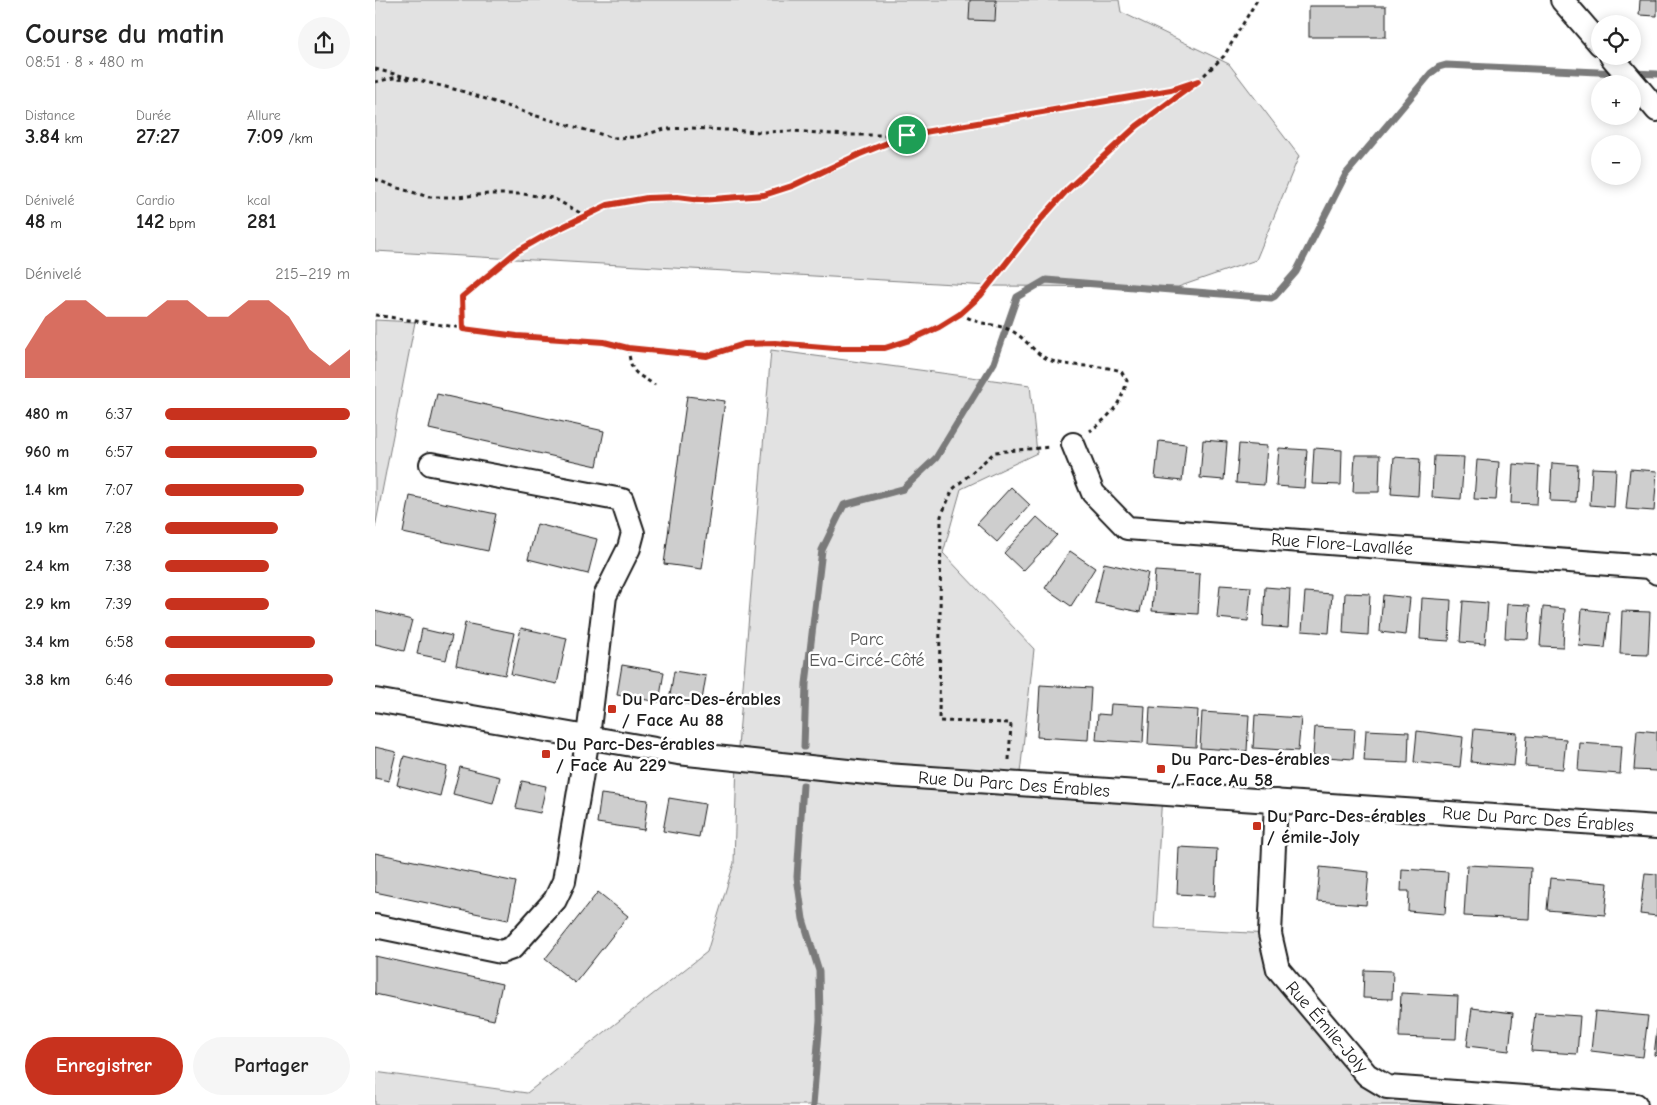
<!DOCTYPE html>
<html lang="fr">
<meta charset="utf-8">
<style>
:root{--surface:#fff;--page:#f6f6f6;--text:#222;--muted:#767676;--accent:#c8321e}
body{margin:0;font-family:"Comic Neue",sans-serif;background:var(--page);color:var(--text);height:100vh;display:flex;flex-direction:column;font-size:19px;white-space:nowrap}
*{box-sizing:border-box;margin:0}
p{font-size:16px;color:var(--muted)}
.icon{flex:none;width:28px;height:28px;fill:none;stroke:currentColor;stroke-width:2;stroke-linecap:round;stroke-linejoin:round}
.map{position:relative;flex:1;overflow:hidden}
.sheet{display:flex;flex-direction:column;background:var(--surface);width:375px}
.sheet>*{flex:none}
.fabs{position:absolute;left:1216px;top:15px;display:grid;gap:10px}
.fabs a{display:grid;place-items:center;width:50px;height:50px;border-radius:50%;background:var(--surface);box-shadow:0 2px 12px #0003;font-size:25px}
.pin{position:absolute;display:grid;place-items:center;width:42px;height:42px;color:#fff;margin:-21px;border:2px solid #fff;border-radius:50%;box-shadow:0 1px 5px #0007}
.round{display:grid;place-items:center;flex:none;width:52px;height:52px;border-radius:26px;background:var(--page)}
.head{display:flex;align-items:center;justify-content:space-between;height:85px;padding:0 25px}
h1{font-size:28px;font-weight:600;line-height:38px}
.metrics{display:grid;grid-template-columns:repeat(3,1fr);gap:8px;height:85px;padding:5px 25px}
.metrics div{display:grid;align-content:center}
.metrics b{font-size:21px;font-weight:600}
.metrics small{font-size:14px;font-weight:400}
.metrics p{font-size:14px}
.chart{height:140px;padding:10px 25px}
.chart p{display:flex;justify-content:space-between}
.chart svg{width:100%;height:90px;margin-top:5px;fill:var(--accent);opacity:.7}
.action{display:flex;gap:10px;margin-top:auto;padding:10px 25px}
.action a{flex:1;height:58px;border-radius:30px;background:var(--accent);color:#fff;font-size:20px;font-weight:600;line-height:58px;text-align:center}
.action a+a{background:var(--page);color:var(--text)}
ul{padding:0 25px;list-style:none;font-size:16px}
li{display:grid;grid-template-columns:80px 60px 1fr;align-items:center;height:38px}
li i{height:12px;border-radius:6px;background:var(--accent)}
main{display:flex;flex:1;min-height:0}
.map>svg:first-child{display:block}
.green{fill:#e2e2e2;stroke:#7f7f7f}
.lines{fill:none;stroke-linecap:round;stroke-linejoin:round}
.stream{stroke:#7a7a7a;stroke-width:7}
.building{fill:#cecece;stroke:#1c1c1c}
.minor-casing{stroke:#1c1c1c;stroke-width:26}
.path{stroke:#1c1c1c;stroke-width:3;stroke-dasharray:4 4;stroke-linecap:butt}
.minor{stroke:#fff;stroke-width:22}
.route-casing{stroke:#fff;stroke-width:10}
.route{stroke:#c8321e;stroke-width:6}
.poi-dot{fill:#c8321e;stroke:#fff;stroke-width:2}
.labels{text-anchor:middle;stroke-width:5;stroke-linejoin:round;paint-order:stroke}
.street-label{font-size:18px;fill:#1c1c1c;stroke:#fff}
.park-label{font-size:18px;fill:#575757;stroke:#fff}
.poi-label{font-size:18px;font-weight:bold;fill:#1c1c1c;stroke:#fff;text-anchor:start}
</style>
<main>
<section class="sheet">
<div class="head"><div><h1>Course du matin</h1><p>08:51 · 8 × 480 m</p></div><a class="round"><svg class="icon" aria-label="share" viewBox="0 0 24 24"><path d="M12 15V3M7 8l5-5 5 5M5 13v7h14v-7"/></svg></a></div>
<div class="metrics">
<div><p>Distance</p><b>3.84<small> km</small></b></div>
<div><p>Durée</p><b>27:27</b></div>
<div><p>Allure</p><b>7:09<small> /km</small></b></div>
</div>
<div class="metrics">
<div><p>Dénivelé</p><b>48<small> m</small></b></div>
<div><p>Cardio</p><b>142<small> bpm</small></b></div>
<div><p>kcal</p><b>281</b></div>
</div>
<div class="chart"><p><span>Dénivelé</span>215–219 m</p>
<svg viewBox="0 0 160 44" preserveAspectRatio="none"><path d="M0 44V30L10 14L20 6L30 6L40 14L50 14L60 14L70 6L80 6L90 14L100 14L110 6L120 6L130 14L140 30L150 38L160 30V44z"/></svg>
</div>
<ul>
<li><b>480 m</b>6:37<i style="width:100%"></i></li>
<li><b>960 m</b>6:57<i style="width:82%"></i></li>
<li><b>1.4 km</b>7:07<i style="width:75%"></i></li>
<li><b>1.9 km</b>7:28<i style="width:61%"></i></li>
<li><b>2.4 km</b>7:38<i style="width:56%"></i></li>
<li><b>2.9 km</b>7:39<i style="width:56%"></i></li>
<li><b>3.4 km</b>6:58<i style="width:81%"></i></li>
<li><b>3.8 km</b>6:46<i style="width:91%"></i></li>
</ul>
<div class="action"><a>Enregistrer</a><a>Partager</a></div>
</section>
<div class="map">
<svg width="1282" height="1105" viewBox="0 0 1282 1105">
<rect width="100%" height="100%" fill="#fff"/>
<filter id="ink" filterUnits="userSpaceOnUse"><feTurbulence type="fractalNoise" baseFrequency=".02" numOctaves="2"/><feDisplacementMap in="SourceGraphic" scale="10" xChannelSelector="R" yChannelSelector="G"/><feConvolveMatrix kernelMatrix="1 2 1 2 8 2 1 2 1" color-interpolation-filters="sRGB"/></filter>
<g filter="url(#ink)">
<!-- green -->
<g class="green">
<path d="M0,0H744L746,12L854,64L924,156L881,260L803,287L614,286L0,251Z"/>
<path d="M0,320L40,322L0,528Z"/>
<path d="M396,350L655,385L662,453L586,489L568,553L659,649L644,782L787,794L779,928L895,934L903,969L992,1075L1068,1092L1067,1105H0V1072L152,1093L332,952L359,863L362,759Z"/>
</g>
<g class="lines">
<!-- stream -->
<g class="stream">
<path d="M1257,73L1282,74"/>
<path d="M429,747L431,684L447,550L469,505L528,489L561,458L619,363L642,297L671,280L896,298L900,296L921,272L971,174L1056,73L1064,67L1071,65L1244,73"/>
<path d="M428,785L422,877L428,919L444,971L445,1020L438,1105"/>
</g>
</g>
<!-- building -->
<g class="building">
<path d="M595,0H621L620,21L594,20Z"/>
<path d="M1265,0H1282V16L1264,15Z"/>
<rect x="934" y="6" width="77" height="31"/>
<path d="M62,394L229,431L222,466L54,429Z"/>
<path d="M312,396L350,401L327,569L289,564Z"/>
<path d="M828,440L852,442L849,480L825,478Z"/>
<path d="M784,441L811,444L807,481L780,478Z"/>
<path d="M864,444L892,446L889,485L861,483Z"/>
<path d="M904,448L932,450L929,488L901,486Z"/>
<path d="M939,448L967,450L966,485L937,484Z"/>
<path d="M980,455H1005L1004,492H978Z"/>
<path d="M1059,456L1089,457L1086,499L1057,497Z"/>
<path d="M1019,457L1045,459L1043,496L1016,494Z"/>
<path d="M1102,460L1124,462L1121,500L1099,499Z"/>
<path d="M1177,463L1203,465L1201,502L1175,501Z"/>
<path d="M1138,464L1164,466L1162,504L1136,503Z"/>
<path d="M1217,468L1241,469L1239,507L1215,505Z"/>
<path d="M1255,469L1282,471L1279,511L1251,509Z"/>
<path d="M636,487L655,505L622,542L602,524Z"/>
<path d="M35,496L121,514L113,551L28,533Z"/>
<path d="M662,517L682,535L648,571L629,553Z"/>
<path d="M162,524L222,539L213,574L153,559Z"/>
<path d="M695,551L720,568L696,606L670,588Z"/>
<path d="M729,563L773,573L765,612L720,603Z"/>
<path d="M780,571L825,574L823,614L777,611Z"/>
<path d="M845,585L876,587L873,621L842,618Z"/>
<path d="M890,587L915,589L913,628L888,626Z"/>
<path d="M930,592L957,594L954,633L927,631Z"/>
<path d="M970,593L995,594L993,635L968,633Z"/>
<path d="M1008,595L1035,598L1031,635L1005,632Z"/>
<path d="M1047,598L1076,600L1074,641L1045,639Z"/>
<path d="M1088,601L1113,603L1110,644L1085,642Z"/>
<path d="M1132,604L1155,605L1153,639L1130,638Z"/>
<path d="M1168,607L1190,609L1188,647L1165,646Z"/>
<path d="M1207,609L1234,612L1230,648L1204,646Z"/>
<path d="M0,611L37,620L29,651L0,644Z"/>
<path d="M1247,611L1275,612L1273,655L1245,654Z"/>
<path d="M90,623L139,633L130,675L81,665Z"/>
<path d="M146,628L192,638L182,684L136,674Z"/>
<path d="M47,629L77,636L71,660L42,654Z"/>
<path d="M247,665L289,672L284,702L242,695Z"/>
<path d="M299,671L331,676L326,706L294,701Z"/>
<path d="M665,685L716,688L713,740L662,737Z"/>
<path d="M736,704L770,706L768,743L721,740L723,714L735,715Z"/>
<path d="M775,707L823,710L821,747L773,744Z"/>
<path d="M827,712L874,715L872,751L825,748Z"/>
<path d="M880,715L926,718L923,751L878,748Z"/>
<path d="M940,727L980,729L978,759L938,756Z"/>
<path d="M1099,729L1142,733L1139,766L1096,762Z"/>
<path d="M991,730L1034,732L1033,763L989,761Z"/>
<path d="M1262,730L1282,732V771L1259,770Z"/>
<path d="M1042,731L1088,737L1085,767L1039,762Z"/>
<path d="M1152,736L1191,739L1188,769L1150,766Z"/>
<path d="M1205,743L1247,746L1245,774L1203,771Z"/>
<path d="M0,747L21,752L14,781L0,778Z"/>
<path d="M29,756L72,767L65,796L22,785Z"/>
<path d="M85,767L125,777L118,804L78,794Z"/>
<path d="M147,781L171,786L165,813L141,808Z"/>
<path d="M226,794L273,800L269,830L222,823Z"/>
<path d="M294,798L330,804L324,837L288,831Z"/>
<path d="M804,847L842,849L840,896L802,894Z"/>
<path d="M0,853L141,882L133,920L0,892Z"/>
<path d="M1092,865L1156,868L1154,919L1089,916Z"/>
<path d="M945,867L994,872L991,905L942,901Z"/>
<path d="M1027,869L1073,872L1070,914L1033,911L1034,891H1026Z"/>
<path d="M1270,873L1282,874V916L1265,914Z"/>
<path d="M1175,878L1233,883L1230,915L1172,910Z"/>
<path d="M223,892L253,916L200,983L170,959Z"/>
<path d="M0,956L127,984L119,1020L0,994Z"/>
<path d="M989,970L1018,971L1017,999L988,998Z"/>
<path d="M1026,993L1083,996L1081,1039L1024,1037Z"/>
<path d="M1097,1008L1138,1013L1134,1051L1092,1046Z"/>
<path d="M1220,1011L1273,1016L1268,1057L1216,1051Z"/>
<path d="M1160,1013L1205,1016L1202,1054L1156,1051Z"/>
<path d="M1282,1029V1056L1279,1055Z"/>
</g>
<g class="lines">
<!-- minor casing -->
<g class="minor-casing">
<g id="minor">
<path d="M1187,0L1225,44"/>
<path d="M1236,56L1282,110"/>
<path d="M698,444L718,493L752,528L1275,567L1282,573"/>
<path d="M0,700L303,753L511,775L1282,827"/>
<path d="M901,801L895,934L903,969L992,1075L1012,1087L1261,1105"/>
<path d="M0,926L126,952L137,948L180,900L189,881L213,737L230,596L254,548L258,533L247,500L56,464"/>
</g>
</g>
<!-- path -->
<g class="path">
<path d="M0,69L90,92L158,115L239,138L261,137L290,129L317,128L385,132L418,131L470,135H532L796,90L823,81L849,56L882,0"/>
<path d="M0,82L18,78L34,79"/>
<path d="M0,179L20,187L54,197H82L113,194H148L178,198L209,215"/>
<path d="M585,314C592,317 599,321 607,323C617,325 627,326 637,331C652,339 661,356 677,361C700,368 724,364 746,371L752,381C745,406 735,416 715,431"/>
<path d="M0,315L142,336L229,342L253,348L275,349L332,356L369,344L400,343L460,347L509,348L535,341L564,327L585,314L606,295L665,219L693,189L761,126L818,84"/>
<path d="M88,328L87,297L100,288L141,252L171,235L233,205L272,198L303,197L326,200L389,195L417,186L485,154L529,136"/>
<path d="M253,348C257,375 258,371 280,385"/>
<path d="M634,760L636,723L564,721L566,516L578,489L620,452L676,447"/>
</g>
<!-- minor -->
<use href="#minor" class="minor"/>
</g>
</g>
<g class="lines" filter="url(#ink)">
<!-- route casing -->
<g class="route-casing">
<path id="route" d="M823,81L762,126L693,189L666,219L606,295L585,314L564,327L535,340L510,348H460L400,343L369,344L332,356L253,348L229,342L142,336L88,329L87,297L141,252L171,235L233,205L272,198L302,197L326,200L389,195L417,186L485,154L532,135L796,90Z"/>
</g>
<!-- route -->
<use href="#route" class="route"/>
</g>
<!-- markers -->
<g class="poi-dot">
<rect x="232" y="704" width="10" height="10" rx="2.5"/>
<rect x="166" y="749" width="10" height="10" rx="2.5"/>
<rect x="781" y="764" width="10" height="10" rx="2.5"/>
<rect x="877" y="821" width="10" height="10" rx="2.5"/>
</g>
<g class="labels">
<!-- street labels -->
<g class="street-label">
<text transform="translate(967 544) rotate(4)" y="6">Rue Flore-Lavallée</text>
<text transform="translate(639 784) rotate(4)" y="6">Rue Du Parc Des Érables</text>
<text transform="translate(1163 819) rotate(4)" y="6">Rue Du Parc Des Érables</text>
<text transform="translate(952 1027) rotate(49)" y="6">Rue Émile-Joly</text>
</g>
<!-- park labels -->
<g class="park-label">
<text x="492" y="645">Parc<tspan x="492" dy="21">Eva-Circé-Côté</tspan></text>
</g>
<!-- poi labels -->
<g class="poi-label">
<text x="247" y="705">Du Parc-Des-érables<tspan x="247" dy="21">/ Face Au 88</tspan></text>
<text x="181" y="750">Du Parc-Des-érables<tspan x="181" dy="21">/ Face Au 229</tspan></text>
<text x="796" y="765">Du Parc-Des-érables<tspan x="796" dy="21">/ Face Au 58</tspan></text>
<text x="892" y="822">Du Parc-Des-érables<tspan x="892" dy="21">/ émile-Joly</tspan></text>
</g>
</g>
</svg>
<div class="fabs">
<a><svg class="icon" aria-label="locate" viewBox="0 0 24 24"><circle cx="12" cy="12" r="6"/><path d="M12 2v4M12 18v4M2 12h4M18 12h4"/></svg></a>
<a>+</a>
<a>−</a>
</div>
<div class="pin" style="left:532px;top:135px;background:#1e9e55"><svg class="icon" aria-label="arrive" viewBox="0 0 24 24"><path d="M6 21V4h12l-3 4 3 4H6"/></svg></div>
</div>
</main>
